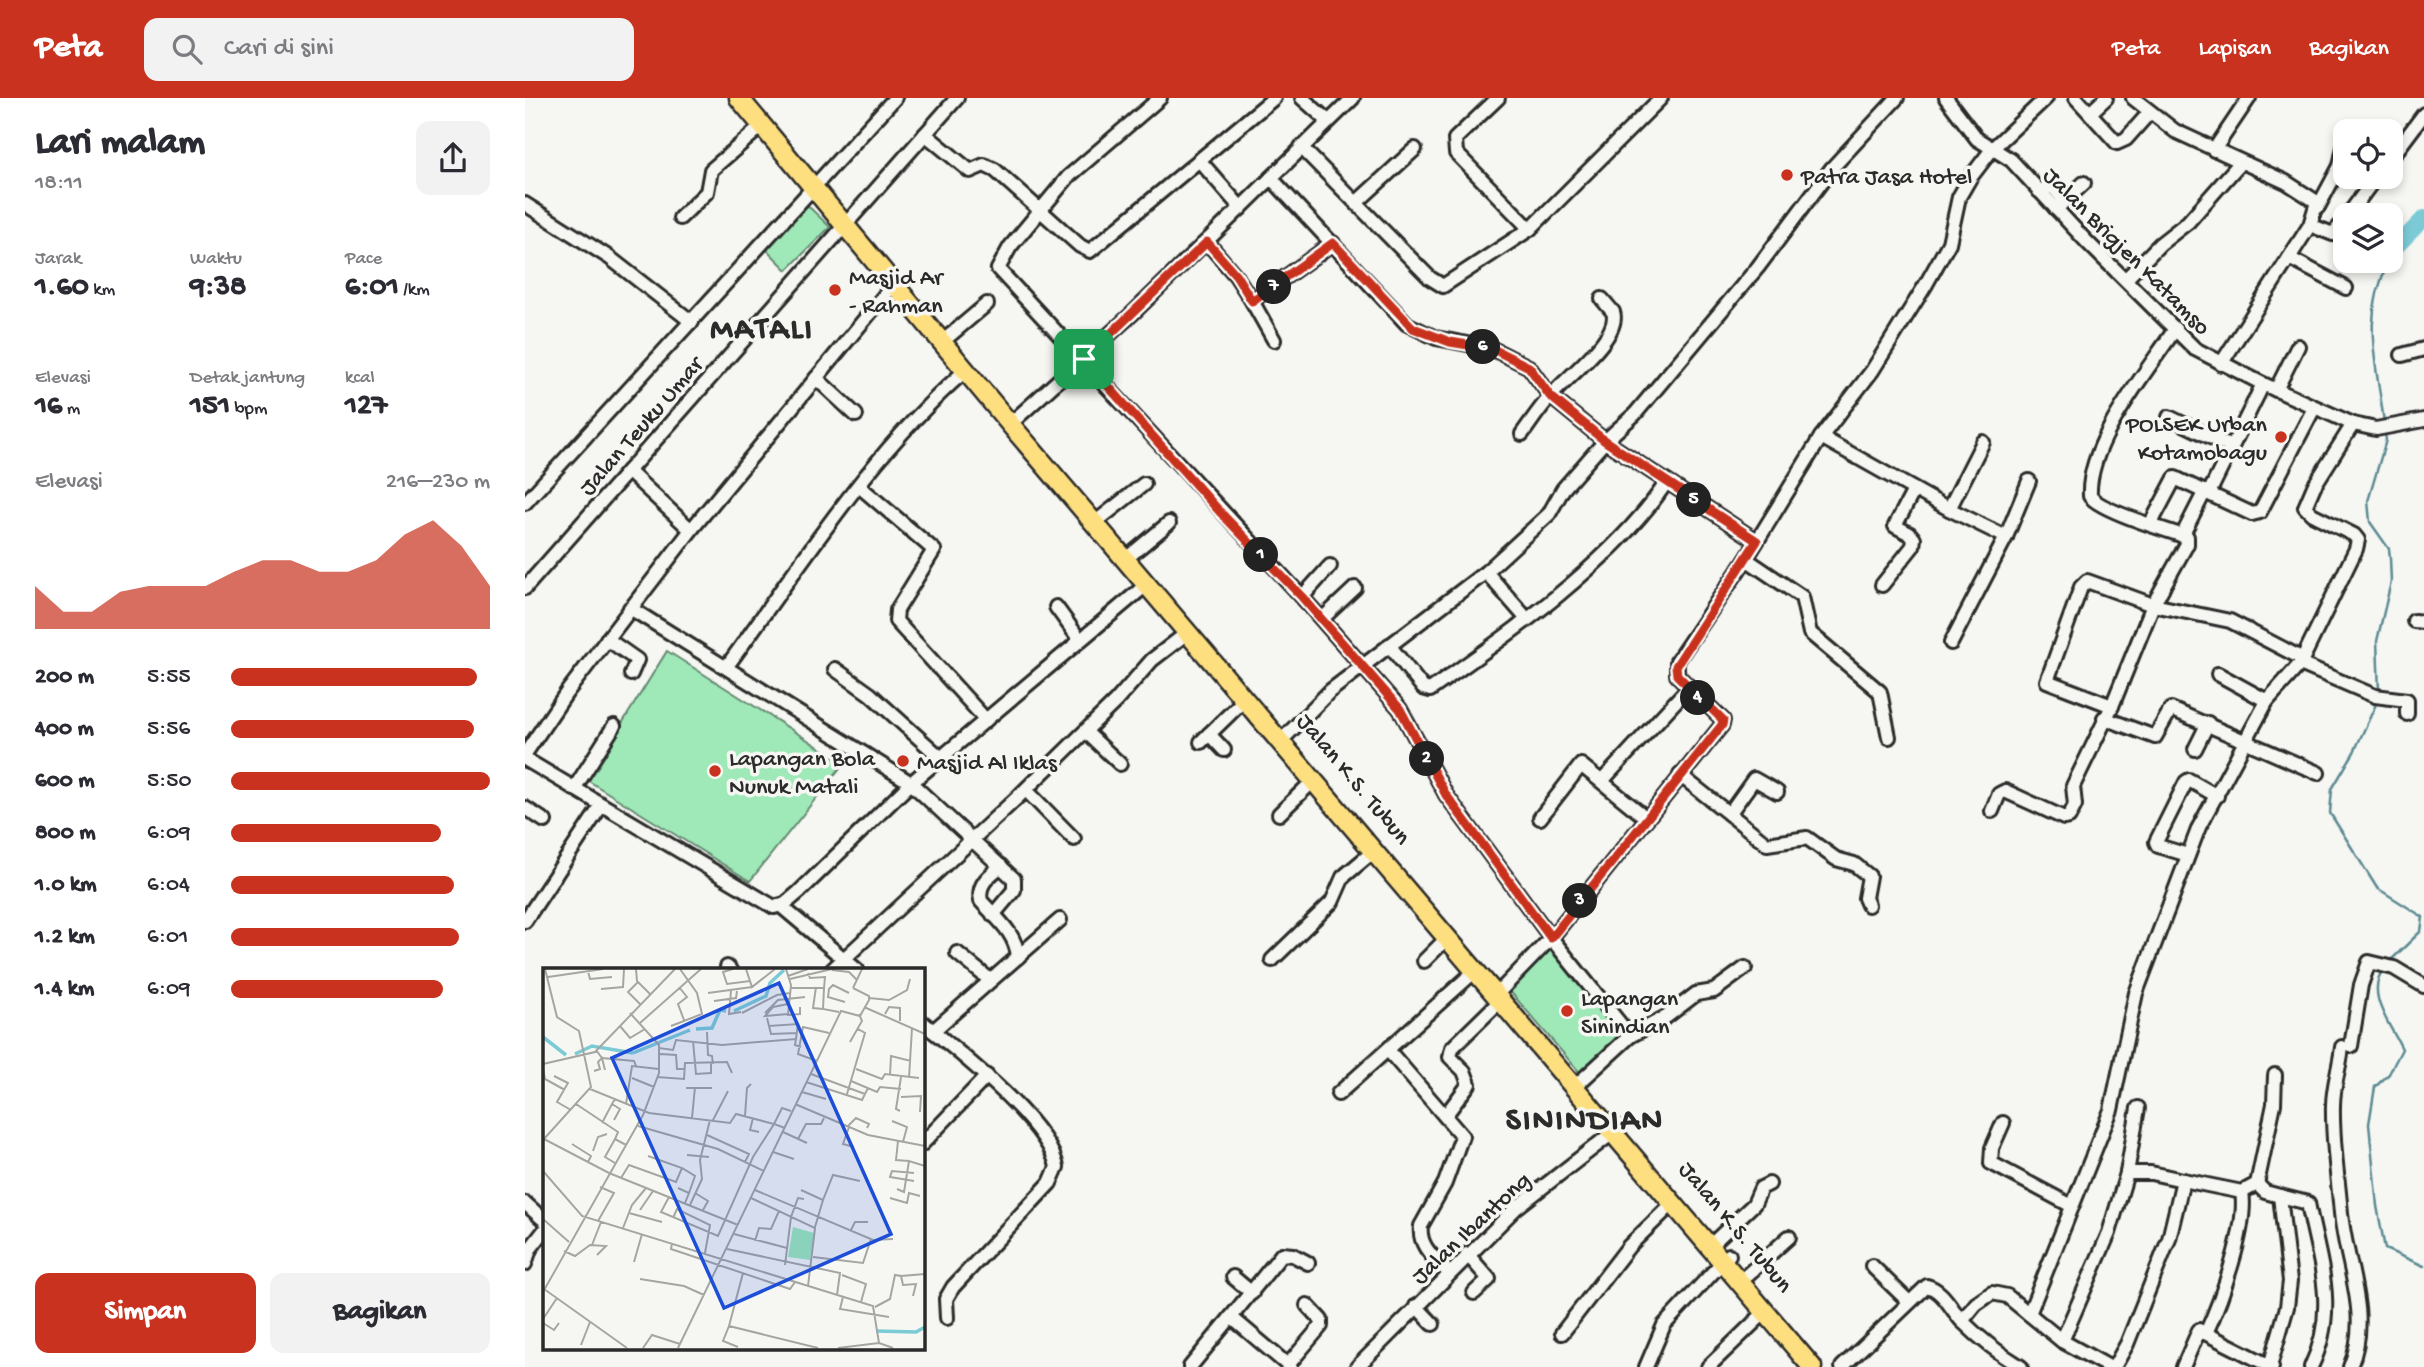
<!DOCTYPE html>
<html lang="id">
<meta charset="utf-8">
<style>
:root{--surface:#fff;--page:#f2f2f3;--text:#2b2b33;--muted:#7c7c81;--accent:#c8321e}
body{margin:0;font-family:"Gochi Hand",sans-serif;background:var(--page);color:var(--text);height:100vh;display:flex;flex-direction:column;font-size:26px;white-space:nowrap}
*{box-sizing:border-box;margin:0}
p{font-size:23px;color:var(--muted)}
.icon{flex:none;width:38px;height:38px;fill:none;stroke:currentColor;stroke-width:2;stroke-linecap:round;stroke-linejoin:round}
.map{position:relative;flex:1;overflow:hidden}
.drawer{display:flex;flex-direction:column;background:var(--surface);width:525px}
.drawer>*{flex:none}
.tools{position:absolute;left:1808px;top:21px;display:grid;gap:14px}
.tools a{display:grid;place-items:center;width:70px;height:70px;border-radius:14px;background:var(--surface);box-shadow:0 4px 10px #0003;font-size:35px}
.pin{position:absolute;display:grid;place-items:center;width:60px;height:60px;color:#fff;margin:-30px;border-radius:14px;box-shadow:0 4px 10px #0006}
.km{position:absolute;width:35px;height:35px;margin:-18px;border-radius:50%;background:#222;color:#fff;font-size:19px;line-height:35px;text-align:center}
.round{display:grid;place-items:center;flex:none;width:74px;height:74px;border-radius:14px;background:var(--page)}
.head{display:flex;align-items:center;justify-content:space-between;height:119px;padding:0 35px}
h1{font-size:38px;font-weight:700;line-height:52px}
.metrics{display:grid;grid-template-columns:repeat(3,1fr);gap:10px;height:119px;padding:7px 35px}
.metrics div{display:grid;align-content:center}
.metrics b{font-size:30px;font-weight:700}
.metrics small{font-size:19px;font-weight:400}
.metrics p{font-size:19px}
.chart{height:196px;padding:14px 35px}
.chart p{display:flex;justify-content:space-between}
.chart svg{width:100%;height:126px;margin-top:7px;fill:var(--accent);opacity:.7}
.cta{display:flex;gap:14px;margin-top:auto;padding:14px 35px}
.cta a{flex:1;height:80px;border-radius:14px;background:var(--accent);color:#fff;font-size:28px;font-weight:700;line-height:80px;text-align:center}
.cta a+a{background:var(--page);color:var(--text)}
ul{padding:0 35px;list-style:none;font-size:23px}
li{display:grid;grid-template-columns:112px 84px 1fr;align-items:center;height:52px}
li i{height:18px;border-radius:9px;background:var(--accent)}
header{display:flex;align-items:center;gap:42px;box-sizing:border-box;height:98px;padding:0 35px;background:var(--accent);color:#fff}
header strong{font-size:33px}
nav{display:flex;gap:38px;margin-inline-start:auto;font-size:24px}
.search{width:490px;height:63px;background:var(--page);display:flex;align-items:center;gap:18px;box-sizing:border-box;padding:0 24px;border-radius:14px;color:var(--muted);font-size:26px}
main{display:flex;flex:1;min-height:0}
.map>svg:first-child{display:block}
.green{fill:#9fe9b8;stroke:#658a72;stroke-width:2}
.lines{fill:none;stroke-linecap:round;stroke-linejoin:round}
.stream{stroke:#5b8a92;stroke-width:2.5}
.river{stroke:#7bcad6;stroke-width:16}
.minor-casing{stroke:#2b2b2b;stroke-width:18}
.highway-casing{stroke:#2b2b2b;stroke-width:23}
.minor{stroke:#f6f6f2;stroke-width:12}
.highway{stroke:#fedf80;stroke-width:18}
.route-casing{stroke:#fff;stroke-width:14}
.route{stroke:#c8321e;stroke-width:9}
.poi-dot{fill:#c8321e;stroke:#f6f6f2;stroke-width:2.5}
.labels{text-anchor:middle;stroke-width:7;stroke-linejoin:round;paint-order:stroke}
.poi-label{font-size:24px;fill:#2b2b2b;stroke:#f6f6f2;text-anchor:start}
.street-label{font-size:24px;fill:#2b2b2b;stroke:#f6f6f2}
.district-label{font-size:32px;font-weight:bold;letter-spacing:2px;fill:#2b2b2b;stroke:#f6f6f2}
.inset-river{fill:none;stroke:#7bcad6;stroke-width:3.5}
.inset-road{fill:none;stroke:#a5a5a2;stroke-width:2}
.view{fill:#1d4ed8;fill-opacity:0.15;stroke:#1d4ed8;stroke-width:3.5}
.inset-edge{fill:none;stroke:#2b2b2b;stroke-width:3.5}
</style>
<header>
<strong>Peta</strong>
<div class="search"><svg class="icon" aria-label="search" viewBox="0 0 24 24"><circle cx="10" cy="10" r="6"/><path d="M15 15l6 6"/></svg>Cari di sini</div>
<nav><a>Peta</a><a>Lapisan</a><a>Bagikan</a></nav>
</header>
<main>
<section class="drawer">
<div class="head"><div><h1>Lari malam</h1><p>18:11</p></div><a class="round"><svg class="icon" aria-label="share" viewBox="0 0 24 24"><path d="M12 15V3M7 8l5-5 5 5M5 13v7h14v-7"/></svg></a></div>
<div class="metrics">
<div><p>Jarak</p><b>1.60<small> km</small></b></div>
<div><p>Waktu</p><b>9:38</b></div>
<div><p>Pace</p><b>6:01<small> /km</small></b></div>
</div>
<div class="metrics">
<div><p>Elevasi</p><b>16<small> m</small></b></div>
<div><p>Detak jantung</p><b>151<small> bpm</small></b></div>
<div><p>kcal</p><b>127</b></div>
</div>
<div class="chart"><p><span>Elevasi</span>216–230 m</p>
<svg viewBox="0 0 160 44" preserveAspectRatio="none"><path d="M0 44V29L10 38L20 38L30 31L40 29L50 29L60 29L70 24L80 20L90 20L100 24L110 24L120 20L130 11L140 6L150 15L160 29V44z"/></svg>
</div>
<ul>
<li><b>200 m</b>5:55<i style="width:95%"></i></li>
<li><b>400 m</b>5:56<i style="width:94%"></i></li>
<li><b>600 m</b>5:50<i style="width:100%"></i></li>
<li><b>800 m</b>6:09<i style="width:81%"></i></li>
<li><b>1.0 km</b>6:04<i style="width:86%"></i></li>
<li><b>1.2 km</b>6:01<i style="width:88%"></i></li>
<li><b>1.4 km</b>6:09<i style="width:82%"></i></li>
</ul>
<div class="cta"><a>Simpan</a><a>Bagikan</a></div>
</section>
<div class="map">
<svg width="1899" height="1269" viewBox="0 0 1899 1269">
<rect width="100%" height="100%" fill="#f6f6f2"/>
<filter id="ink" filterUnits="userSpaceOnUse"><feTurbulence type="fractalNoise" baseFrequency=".0143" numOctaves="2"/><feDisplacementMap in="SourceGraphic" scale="14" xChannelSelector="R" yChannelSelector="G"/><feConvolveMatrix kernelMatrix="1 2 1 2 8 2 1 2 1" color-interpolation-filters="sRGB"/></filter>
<g filter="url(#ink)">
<!-- green -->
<g class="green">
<path d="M280,105L305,129L262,172L238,148Z"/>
<path d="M142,553L319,665L225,783L62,682Z"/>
<path d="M1025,848L1100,934L1056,976L983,891Z"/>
</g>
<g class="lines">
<!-- stream -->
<g class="stream">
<path d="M1866,160L1872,148"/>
<path d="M1859,325C1852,264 1835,222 1864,163"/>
<path d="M1854,594L1852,543L1866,484L1865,460L1864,451L1845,424L1843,403L1861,342L1860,335"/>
<path d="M1852,604L1829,654L1807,691L1805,715L1852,790L1898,819L1896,833L1863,865"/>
<path d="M1859,870C1839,896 1866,927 1877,951L1864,976L1850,989L1844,1026L1852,1108L1860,1151L1899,1168"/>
</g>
<!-- river -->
<path class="river" d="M1872,148L1899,120"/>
<!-- minor casing -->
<g class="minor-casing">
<g id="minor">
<path d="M635,0L543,79L485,149L473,171L777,499L875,611L921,697L1026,840L1197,627L1198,622L1152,577V563L1221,461L1296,339L1347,273L1400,188L1424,145L1434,99L1445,80L1468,50L1521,0"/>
<path d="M777,0L803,23"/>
<path d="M973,0L930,41L931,55L1005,131L1136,0"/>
<path d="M1421,0L1452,41L1486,62L1562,144L1670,251L1738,286L1828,326L1851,331L1899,322"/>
<path d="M1551,0L1592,45L1601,41L1624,15"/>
<path d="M1608,0L1650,33L1761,84L1792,104L1785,127L1696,266"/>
<path d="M1565,15L1581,0"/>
<path d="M400,36L445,73L459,67L470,72L555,148L565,153L749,0"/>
<path d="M776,49L831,105L890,51"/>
<path d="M1689,52L1724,0"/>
<path d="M1866,60L1899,16"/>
<path d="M674,62L716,110"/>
<path d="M746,80L882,226L911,240L968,251L1004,269L1025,298L1080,343L1232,443"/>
<path d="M1514,93L1527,88L1540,103"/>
<path d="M831,105L905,180L918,188L1005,131"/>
<path d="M0,106L85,160L167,224"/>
<path d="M1793,109L1815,68L1820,45"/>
<path d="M1531,111L1559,85"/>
<path d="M1823,117L1851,79"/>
<path d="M155,120L182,94L186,72L238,27"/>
<path d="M1785,127L1808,136L1820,122"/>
<path d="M682,144L711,178L727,203L808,145"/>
<path d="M1764,160L1821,190"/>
<path d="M1601,181L1635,146L1663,124L1715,65"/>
<path d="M727,203L749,242"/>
<path d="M423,239L462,206"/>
<path d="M1877,257L1899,251"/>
<path d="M291,280L331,317"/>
<path d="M1751,292L1773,248"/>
<path d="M1644,319L1706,349"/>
<path d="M485,326L607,216L828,0"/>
<path d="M997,336C1006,324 1014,311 1024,300C1037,283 1097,239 1088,214L1077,201"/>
<path d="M1296,339L1424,411L1481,439"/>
<path d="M103,373L166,432"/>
<path d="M334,388L409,452L372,512L371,523L461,622"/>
<path d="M1684,395L1738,286"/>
<path d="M0,405L370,0"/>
<path d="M1424,411L1458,344"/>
<path d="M577,419L619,386"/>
<path d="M1626,425L1650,380L1727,416L1735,414L1789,310"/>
<path d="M1657,438L1680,393"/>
<path d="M608,455L644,425"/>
<path d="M1221,461L1277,499L1285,535L1355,594L1364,639"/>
<path d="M961,474L1001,520"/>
<path d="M1357,487L1388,448L1389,441L1385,436L1370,428L1389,392"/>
<path d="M0,490L432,0"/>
<path d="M777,499L805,468"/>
<path d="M531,509L555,542"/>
<path d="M105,510L386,685L489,781V792L468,817"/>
<path d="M797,521L830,490"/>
<path d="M1889,523L1899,524"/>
<path d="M82,541L112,562L106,576"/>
<path d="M1426,545L1481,439L1504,383"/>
<path d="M864,547L898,590L905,592C984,537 1088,464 1141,385"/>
<path d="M1775,566L1850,598L1882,602V616"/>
<path d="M202,568C276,467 345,355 440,273"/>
<path d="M310,571L345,596L416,660"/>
<path d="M1693,576L1742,603"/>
<path d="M1587,608L1522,583L1556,489L1562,483L1628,507L1705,523L1778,561"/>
<path d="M1579,620L1630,639L1646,611L1793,675"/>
<path d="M561,634L595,666"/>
<path d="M684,636L699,652"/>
<path d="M676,644L719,602"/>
<path d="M755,644L805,593L961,474L1024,416L1038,391L1080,343L1110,316L1233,169L1307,70L1372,0"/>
<path d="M1670,651L1683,625"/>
<path d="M0,656L42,594L166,432L368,187"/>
<path d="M0,661L249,809L260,806L274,794L386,685L621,487"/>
<path d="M1155,677L1242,746L1282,740L1311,761L1329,766L1344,778L1340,800L1343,807"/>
<path d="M1077,683L1163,590"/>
<path d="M49,691L89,628"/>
<path d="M501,692L549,741"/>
<path d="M0,710L20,723"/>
<path d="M1467,713L1474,696L1480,693L1539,720L1544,719L1550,707L1548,688L1587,608L1628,507L1662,446V439C1643,433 1574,412 1565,398C1562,345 1622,274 1650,231"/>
<path d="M754,716L788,683"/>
<path d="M1204,716L1229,681L1252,694"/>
<path d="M1015,720L1056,667L1120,719"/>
<path d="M1663,757L1633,748L1631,744L1661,684L1664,682L1692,698"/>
<path d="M476,768C464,778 452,786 456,803C471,820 491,835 493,859"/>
<path d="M256,808L332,872"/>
<path d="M0,823L76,708"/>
<path d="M432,855L465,882"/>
<path d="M747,862L807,804L818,779L849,753"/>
<path d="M899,863L922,840"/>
<path d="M202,869L205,872"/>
<path d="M307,872L495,697L591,603L627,562L662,535"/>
<path d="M971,897L1026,840L1105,938L1056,983"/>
<path d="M397,924L408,933L535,822"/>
<path d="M408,933C442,961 524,1026 532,1069L525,1085L428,1189L421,1201L422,1220"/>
<path d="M1105,938L1141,919L1171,896L1189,893L1220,870"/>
<path d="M1826,948L1836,887L1844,864L1869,870L1899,888"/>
<path d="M1817,949C1815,968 1808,988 1808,1007C1807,1043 1813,1080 1816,1115C1821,1168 1847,1217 1825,1269"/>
<path d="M863,952L937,1038L920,1085L896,1128C893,1149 911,1161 924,1175"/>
<path d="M813,996L950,873"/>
<path d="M920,1018L944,986L939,973L925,959L927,950L976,902"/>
<path d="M1478,1025L1467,1050L1466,1065L1547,1108"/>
<path d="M397,1046L462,978"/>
<path d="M1602,1075L1613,1010"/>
<path d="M1732,1086L1749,1006L1750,977"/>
<path d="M1755,1098L1783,1105C1794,1163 1814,1211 1786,1269"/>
<path d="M0,1105L19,1122"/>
<path d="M1191,1142L1229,1106L1236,1090L1244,1086"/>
<path d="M942,1156L964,1181L949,1195"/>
<path d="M0,1166L5,1151L19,1133"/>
<path d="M1347,1168L1383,1203"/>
<path d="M1221,1178L1264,1139"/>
<path d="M708,1179L727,1195"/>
<path d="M891,1208L908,1226"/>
<path d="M1504,1216L1537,1243L1584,1269"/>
<path d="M706,1219L757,1156L768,1157L783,1165"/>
<path d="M1437,1223L1451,1206L1467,1195L1482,1198L1504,1216L1586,1012L1611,895L1674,729L1742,603L1775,566L1831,451L1833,442L1829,437L1787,416L1780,409L1789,388L1828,326"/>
<path d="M1037,1235L1104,1148L1148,1105"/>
<path d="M1681,1235C1696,1203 1723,1128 1717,1094L1732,1086L1740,1094L1755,1098L1765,1183L1762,1209L1745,1268"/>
<path d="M1537,1243L1584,1135L1602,1075H1626L1658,1082"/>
<path d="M763,1267L796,1228V1222L782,1207"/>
<path d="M665,1269L706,1219L765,1269"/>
<path d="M832,1269L991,1110L1095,1029"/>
<path d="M1121,1269L1139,1227L1204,1157"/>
<path d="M1183,1269L1240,1214"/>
<path d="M1317,1269L1402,1188C1418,1192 1426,1211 1437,1223C1455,1241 1475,1256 1496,1269"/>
<path d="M1589,1269L1602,1246L1644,1141L1658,1082L1717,1094"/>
<path d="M1658,1269L1674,1232L1747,1269"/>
</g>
</g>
<!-- highway casing -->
<g class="highway-casing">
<path id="highway" d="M214,0L485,326L1287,1269"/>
</g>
<!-- minor -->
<use href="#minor" class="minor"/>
<!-- highway -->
<use href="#highway" class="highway"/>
</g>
</g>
<g class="lines" filter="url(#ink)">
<!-- route casing -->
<g class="route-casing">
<path id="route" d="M682,144L711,177L727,203L808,145L888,230L925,244L968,251L1004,269L1025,298L1080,343L1232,443L1151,568L1152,577L1198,622L1197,627L1026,840L921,697L875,611L777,499L696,415L559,261Z"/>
</g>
<!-- route -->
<use href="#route" class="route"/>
</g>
<!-- markers -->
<g class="poi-dot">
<circle cx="1262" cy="77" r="7"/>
<circle cx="310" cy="192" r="7"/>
<circle cx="1756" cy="339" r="7"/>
<circle cx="378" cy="663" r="7"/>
<circle cx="190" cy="673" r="7"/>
<circle cx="1042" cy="913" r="7"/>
</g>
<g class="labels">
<!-- poi labels -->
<g class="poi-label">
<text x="1276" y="85">Patra Jasa Hotel</text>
<text x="324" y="186">Masjid Ar<tspan x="324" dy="28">- Rahman</tspan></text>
<text x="1742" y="333" text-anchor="end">POLSEK Urban<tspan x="1742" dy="28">Kotamobagu</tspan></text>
<text x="204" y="667">Lapangan Bola<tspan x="204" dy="28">Nunuk Matali</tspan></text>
<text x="392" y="671">Masjid Al Iklas</text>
<text x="1056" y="907">Lapangan<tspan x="1056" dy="28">Sinindian</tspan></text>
</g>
<!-- street labels -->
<g class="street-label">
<text transform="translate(1603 152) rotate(45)" y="8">Jalan Brigjen Katamso</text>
<text transform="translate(115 327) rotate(-49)" y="8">Jalan Teuku Umar</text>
<text transform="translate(830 680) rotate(50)" y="8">Jalan K.S. Tubun</text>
<text transform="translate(1212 1128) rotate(50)" y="8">Jalan K.S. Tubun</text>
<text transform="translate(945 1129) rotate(-43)" y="8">Jalan Ibantong</text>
</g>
<!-- district labels -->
<g class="district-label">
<text x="237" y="239">MATALI</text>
<text x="1060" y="1030">SININDIAN</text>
</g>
</g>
<!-- overview -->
<g transform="translate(18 870)">
<rect width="382" height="382" fill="#f6f6f2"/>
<path d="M250,259L271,265L267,292L245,289Z" fill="#9fe9b8"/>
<path class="inset-river" d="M191,43L223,28L227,15L241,2M153,61L169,60L177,42L183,43M0,69L23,87M90,85L147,62M32,86L49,78L90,85M333,363L373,364L382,359"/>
<path class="inset-road" d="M93,1L94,13L108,27M190,1L180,4L184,16L207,13M203,1L209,19L232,1M243,1L248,17L245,47L257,46V39M289,2L306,4L314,12M45,3L47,11L69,9M265,5L267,10L282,9L281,20M245,8L265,1M5,9L60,1M247,11L289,1M95,14L85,24L98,37M136,19L144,29L135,36L141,52M273,19L270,40L280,41M248,20H281L280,41L296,44M310,20L319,1M58,21L80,19L81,1M188,23L186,46L198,44M165,25L209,19M326,30L346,32L364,22L367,11M171,33L193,30L194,23M302,34L285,29L286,21L290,17L306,25M321,39L382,66M199,45L234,27L247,25M222,45L235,32L262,29M245,46L222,48L230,39L245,36M342,46L346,39L357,40V53M224,50L226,58L255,56L253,71M97,55L158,1M77,58L87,70L102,61M128,58L159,46L154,25L137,1M226,58L228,66L254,65M164,64L165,87L169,88L170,96M150,73L153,106L168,105V95M307,74L319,53L316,46M116,80L130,82L133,72L179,77L253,71L252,77L258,79M53,82L59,90L91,93L93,98M117,86L133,87L134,101H141M274,93L255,86L260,59L286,65M0,96L52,84L132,1M0,101L2,111L22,122M313,101L339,111L342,106L376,110M51,103L57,101L55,94L59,90L62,102M268,106L322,126M347,107L348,88L368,93M11,108L25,115L14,134L28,142M114,109L141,111L142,95L184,94L189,105M89,110L111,119M366,110L369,60M308,113L334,124L337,119L358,121M263,114L319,132L325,120M143,120H169M47,121L106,145L187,155L193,146L231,156L210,189L175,268L118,244L126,229M259,124L283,131M304,126L322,65L315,61M358,129L378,128L377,144M33,136L75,164L72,171L83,177M83,136L89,98L116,101M252,136L325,167L382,178M357,143L353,141L358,109M202,148L204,120L208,116M149,150L152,119M210,150L207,162L216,164M71,152L77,141L69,136L72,131M170,152L185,123M349,153L364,159L360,174M59,155L69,136M95,158L175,181L221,203M305,158L313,150L326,156L324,160M306,159L300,176L311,179M242,160L231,156L239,140L248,143M240,164L264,175M164,167L206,186L202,194M1,171L66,205L195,257M72,171L62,189L72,195M255,171L263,156H278L281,150M0,172L48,119L36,63L14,49L2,1M355,173L353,192L366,193M29,176L48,188L45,194M50,183L55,169L64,166M230,184L251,191M144,187L166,189M139,200L152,208L146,225M0,203L39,248L330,338L336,375L350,380M371,205L349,203L347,209L371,213M78,210L86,197L133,214L139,200L105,188M135,220L146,225L142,235M354,221L361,224L366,193L382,198M212,222L330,272L350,271M258,222L280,232L272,259M152,225L165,233L160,242M208,230L272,260L265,318M347,230L364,235L366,225L377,228M280,232L290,207L317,213M147,237L159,211L157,192L167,152M97,242L110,223M86,245L119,254M130,250L134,241L167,257L162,285M0,251L26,274M55,253L71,225L57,219M80,260L89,237L103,220M308,262L312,254H325M191,266L244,280M212,273L216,260L228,261L236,243M129,275L128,281L247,321L252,314M49,277L58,254M184,281L297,305L294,327M21,283L32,288L47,277L63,278L54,287M270,289L320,295L328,271M91,294L99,266M242,297L248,249L255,230L261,231M200,305L186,358L275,380M299,307L323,316L318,334M358,308L382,306M97,311L141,318L161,327M1,321L84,380M0,324L100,147L116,105V77L87,45M300,329L297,341L346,349M332,339L347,331L352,307L358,308L360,317L373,316L370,328M0,351L14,330M0,355L11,362L16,355M186,358L180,373L195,379M38,377L47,354M100,380L109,367L137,376M135,380L298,43L317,48L326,32V28L310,20M295,380L336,375"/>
<path class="view" d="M236,15L348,266L181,340L69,90Z"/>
<rect width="382" height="382" class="inset-edge"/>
</g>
</svg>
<div class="tools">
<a><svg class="icon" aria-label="locate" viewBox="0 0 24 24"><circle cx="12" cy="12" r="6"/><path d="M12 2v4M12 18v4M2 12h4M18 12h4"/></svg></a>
<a><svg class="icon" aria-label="layers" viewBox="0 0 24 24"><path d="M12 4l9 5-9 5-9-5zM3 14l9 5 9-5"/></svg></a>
</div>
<div class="pin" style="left:559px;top:261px;background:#1e9e55"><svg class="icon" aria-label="arrive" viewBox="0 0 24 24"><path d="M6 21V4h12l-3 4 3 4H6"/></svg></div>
<b class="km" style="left:736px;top:457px">1</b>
<b class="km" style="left:902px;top:661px">2</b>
<b class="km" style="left:1055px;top:803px">3</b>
<b class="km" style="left:1173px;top:600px">4</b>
<b class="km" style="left:1169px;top:402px">5</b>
<b class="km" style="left:958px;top:249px">6</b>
<b class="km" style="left:749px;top:189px">7</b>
</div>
</main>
